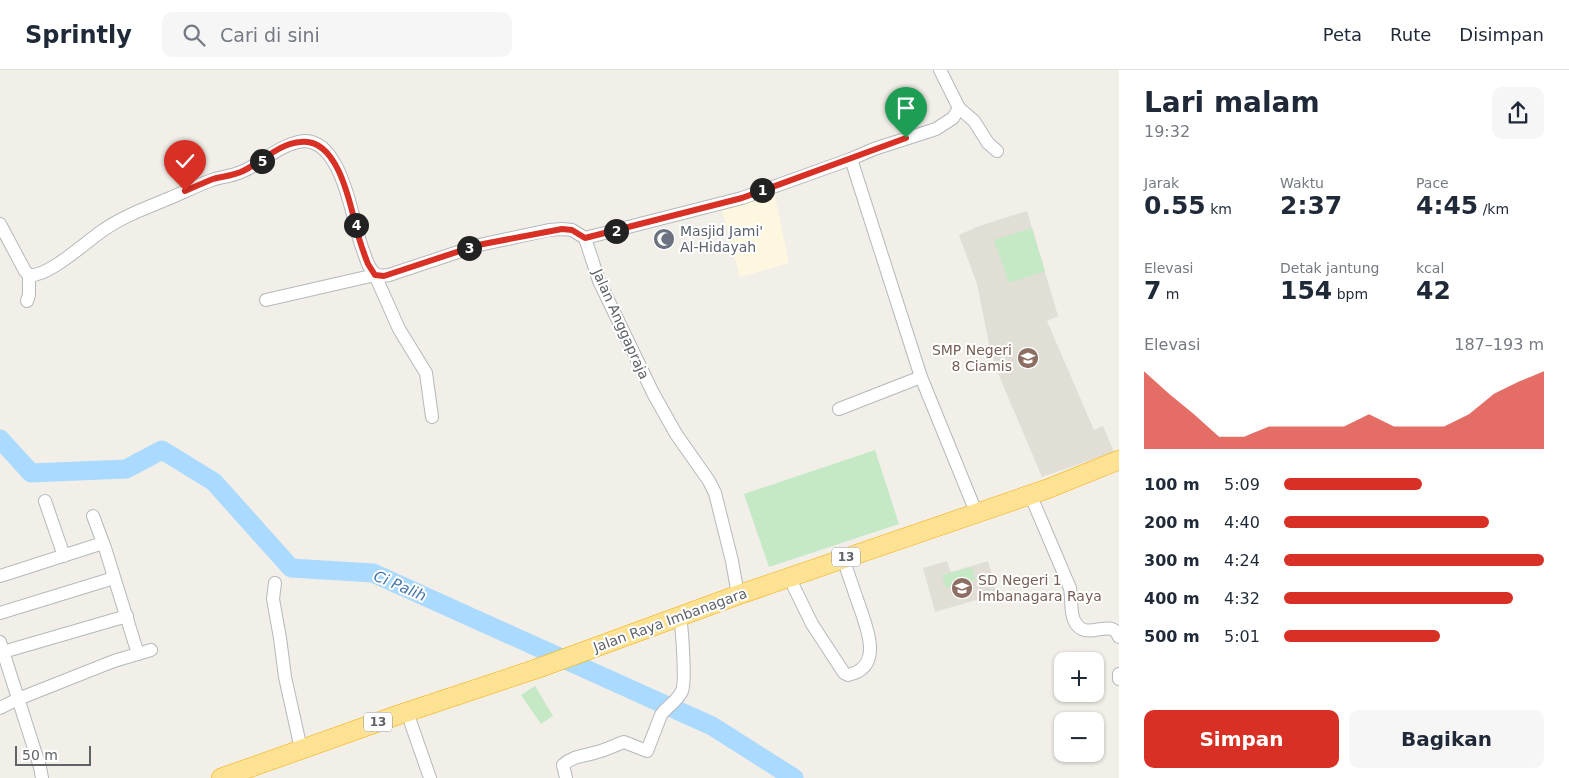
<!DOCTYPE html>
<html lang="id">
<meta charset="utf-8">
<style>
:root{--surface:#fff;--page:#f6f6f7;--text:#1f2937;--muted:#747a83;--line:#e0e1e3;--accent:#d93025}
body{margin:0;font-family:"DejaVu Sans",sans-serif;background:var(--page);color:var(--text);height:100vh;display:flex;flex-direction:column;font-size:19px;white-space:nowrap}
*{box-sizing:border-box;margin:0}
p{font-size:16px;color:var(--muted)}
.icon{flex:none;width:28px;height:28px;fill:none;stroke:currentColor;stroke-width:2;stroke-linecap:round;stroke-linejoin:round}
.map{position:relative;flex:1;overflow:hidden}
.side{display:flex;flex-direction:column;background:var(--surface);width:450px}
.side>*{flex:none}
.controls{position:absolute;left:1054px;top:582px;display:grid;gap:10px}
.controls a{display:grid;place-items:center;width:50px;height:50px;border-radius:10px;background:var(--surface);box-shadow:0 1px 4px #0004;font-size:25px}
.scale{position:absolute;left:15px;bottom:12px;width:76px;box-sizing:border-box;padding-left:5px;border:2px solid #5f6368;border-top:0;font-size:14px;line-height:18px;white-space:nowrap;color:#5f6368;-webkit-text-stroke:4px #fff;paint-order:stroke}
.pin{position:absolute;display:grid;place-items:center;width:42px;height:42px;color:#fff;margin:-51px -21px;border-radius:50% 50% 50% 0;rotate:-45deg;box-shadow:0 0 5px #0007}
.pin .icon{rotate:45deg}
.km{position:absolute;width:25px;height:25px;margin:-12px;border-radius:50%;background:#222;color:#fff;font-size:14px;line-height:25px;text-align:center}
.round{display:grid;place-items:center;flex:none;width:52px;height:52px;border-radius:10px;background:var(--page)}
.summary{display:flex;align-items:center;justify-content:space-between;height:85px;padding:0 25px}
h1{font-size:28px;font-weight:800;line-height:38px}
.figures{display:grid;grid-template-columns:repeat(3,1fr);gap:8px;height:85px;padding:5px 25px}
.figures div{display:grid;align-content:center}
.figures b{font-size:25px;font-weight:800}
.figures small{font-size:14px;font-weight:400}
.figures p{font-size:14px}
.chart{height:140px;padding:10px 25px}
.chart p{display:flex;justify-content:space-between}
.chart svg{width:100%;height:90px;margin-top:5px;fill:var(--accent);opacity:.7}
.button{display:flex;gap:10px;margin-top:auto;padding:10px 25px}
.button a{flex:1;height:58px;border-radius:10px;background:var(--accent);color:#fff;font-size:20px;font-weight:800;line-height:58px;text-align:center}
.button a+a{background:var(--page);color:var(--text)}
ul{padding:0 25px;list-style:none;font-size:16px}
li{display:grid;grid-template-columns:80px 60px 1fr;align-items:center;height:38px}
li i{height:12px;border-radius:6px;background:var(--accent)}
header{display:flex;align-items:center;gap:30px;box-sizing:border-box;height:70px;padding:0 25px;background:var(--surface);border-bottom:1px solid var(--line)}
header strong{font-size:24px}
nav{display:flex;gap:28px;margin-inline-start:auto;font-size:18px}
.search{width:350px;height:45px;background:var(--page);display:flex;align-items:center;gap:12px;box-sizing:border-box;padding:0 18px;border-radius:10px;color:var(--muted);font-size:19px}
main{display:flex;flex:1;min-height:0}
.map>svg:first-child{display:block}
.commercial{fill:#fef7e0}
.education{fill:#e1ded6}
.green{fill:#c5e8c5}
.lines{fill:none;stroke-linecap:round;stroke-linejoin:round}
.river{stroke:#aadaff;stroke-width:19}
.minor-casing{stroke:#b5b8bc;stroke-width:14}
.highway-casing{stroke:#f9ab00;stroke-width:20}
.minor{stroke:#fff;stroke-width:12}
.highway{stroke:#fde293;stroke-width:19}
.route-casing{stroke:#fff;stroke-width:10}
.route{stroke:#d93025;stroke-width:6}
.labels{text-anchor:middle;stroke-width:4;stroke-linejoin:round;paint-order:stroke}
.shield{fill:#fff;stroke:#8f9295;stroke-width:1}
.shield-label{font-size:12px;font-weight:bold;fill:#5f6368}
.worship-label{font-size:14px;fill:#5b616d;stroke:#fff;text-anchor:start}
.street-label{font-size:14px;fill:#5f6368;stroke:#fff}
.education-label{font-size:14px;fill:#785e54;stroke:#fff;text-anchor:end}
.water-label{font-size:15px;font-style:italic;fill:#4174aa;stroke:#fff}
</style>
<header>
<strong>Sprintly</strong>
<div class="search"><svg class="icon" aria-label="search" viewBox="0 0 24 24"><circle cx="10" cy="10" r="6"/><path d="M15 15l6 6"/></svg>Cari di sini</div>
<nav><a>Peta</a><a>Rute</a><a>Disimpan</a></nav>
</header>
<main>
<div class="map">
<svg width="1119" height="708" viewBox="0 0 1119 708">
<rect width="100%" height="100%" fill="#f1efe8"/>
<!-- commercial -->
<path class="commercial" d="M774,122L789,193L740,207L722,140Z"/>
<!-- education -->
<g class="education">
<path d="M1027,141L1058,246L1047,251L1094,360L1103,356L1114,382L1042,407L997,301L989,274L977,214L959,165L979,156Z"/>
<path d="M947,491L951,502L988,491L997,524L935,542L923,498Z"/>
</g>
<!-- green -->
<g class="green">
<path d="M1032,158L1045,201L1009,213L994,170Z"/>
<path d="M875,380L899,454L769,497L744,424Z"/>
<path d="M972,497L975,510L946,518L942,505Z"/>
<path d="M535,616L553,646L541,654L521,625Z"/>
</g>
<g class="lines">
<!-- river -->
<path class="river" d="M0,369L31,403L126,399L162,380L214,412L291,498L373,503L712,656L794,708"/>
<!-- minor casing -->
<g class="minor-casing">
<g id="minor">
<path d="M959,38L974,51L988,73L997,81"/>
<path d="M851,89L921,307L976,442"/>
<path d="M0,154L25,201L29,205C47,208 86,172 102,161C123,146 146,138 170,128C184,122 198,115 212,110C221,107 232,106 241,102C262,94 276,77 298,72C338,62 351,139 358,165C361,175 364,184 368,194C373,204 377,207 389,205L479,175L549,160L562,159L572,160L585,168L599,211L653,323L676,364L709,411L715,423L732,491L738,525"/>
<path d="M585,168L742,128L851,89L874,79L936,59L953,48L959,38L940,0"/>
<path d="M266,230L375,205L399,259L426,303L432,347"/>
<path d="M27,231L29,225V205"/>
<path d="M839,339L921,307"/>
<path d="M1030,424L1070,518C1072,528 1070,541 1074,550C1085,575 1111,545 1119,567"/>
<path d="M45,431L64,486"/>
<path d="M93,446L105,478L138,584"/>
<path d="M0,506L103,473"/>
<path d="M789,507L812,554L844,603L848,605C885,597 866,556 858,532C853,518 848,503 843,488"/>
<path d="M275,513L273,529L280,568L285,607L301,679"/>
<path d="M0,543L114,508"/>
<path d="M0,572L40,697L42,708"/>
<path d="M3,582L127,546"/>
<path d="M1119,604V609"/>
<path d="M0,638L18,629L114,591L151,580"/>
<path d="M407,642L430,708"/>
<path d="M566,708L563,695C572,686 585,686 597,682C606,680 615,675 624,672L647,681L661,645C667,636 677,632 682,621C686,612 682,559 680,546"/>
</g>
</g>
<!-- highway casing -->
<g class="highway-casing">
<path id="highway" d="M221,708L398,645L536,599L738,525L1047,419L1119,390"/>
</g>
<!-- minor -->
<use href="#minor" class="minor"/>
<!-- highway -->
<use href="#highway" class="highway"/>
</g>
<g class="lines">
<!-- route casing -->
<g class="route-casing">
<path id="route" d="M185,121C194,117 203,113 213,109C223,106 233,106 243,101C262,92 278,74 300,72C339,66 351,138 358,165C361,175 364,184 368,194L375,205L384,206L478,175L562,159L572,160L585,168L742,128L906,68"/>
</g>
<!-- route -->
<use href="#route" class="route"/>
</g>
<!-- icons -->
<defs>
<g id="mosque-disc" transform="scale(1.125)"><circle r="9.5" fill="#6b7280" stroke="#fff"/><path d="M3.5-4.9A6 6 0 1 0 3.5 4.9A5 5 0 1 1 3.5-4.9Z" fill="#fff"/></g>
<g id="school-disc" transform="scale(1.125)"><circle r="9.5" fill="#8d6e63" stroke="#fff"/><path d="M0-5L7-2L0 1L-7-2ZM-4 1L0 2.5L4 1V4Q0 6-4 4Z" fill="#fff"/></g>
</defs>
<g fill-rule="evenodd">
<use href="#mosque-disc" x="664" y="169"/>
<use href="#school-disc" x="1028" y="288"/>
<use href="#school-disc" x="962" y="518"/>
</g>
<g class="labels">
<!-- shield labels -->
<g class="shield">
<rect x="832" y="477.5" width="28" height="19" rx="4"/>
<rect x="364" y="642.5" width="28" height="19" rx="4"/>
</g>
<g class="shield-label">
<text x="846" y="491">13</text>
<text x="378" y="656">13</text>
</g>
<!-- worship labels -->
<g class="worship-label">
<text x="680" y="166">Masjid Jami'<tspan x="680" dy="16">Al-Hidayah</tspan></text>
</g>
<!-- street labels -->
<g class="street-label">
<text transform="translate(621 254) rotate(66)" y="5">Jalan Anggapraja</text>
<text transform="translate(670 550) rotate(-20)" y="5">Jalan Raya Imbanagara</text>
</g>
<!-- education labels -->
<g class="education-label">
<text x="1012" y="285">SMP Negeri<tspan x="1012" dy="16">8 Ciamis</tspan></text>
<text x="978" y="515" text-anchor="start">SD Negeri 1<tspan x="978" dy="16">Imbanagara Raya</tspan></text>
</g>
<!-- water labels -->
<g class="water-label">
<text transform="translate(400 516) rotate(23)" y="5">Ci Palih</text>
</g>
</g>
</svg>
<div class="controls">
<a>+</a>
<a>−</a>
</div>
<div class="scale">50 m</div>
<div class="pin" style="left:906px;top:68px;background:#1e9e55"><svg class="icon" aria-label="arrive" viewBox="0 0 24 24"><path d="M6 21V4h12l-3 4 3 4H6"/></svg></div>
<div class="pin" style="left:185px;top:121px;background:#d93025"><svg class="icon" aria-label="check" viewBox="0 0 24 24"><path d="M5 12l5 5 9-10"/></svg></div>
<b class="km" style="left:762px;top:120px">1</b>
<b class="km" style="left:616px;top:161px">2</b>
<b class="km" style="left:469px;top:178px">3</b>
<b class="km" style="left:356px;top:155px">4</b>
<b class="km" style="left:262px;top:91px">5</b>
</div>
<section class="side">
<div class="summary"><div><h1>Lari malam</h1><p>19:32</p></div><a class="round"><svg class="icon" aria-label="share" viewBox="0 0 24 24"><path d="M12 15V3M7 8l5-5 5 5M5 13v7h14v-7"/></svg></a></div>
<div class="figures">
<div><p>Jarak</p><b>0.55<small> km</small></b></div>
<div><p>Waktu</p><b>2:37</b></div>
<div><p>Pace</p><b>4:45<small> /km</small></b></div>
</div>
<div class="figures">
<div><p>Elevasi</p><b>7<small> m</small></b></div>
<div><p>Detak jantung</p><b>154<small> bpm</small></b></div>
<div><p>kcal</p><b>42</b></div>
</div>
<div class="chart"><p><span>Elevasi</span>187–193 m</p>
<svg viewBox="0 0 160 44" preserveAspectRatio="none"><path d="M0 44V6L10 17L20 27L30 38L40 38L50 33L60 33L70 33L80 33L90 27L100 33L110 33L120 33L130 27L140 17L150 11L160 6V44z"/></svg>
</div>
<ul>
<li><b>100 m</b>5:09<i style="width:53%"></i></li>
<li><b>200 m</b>4:40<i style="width:79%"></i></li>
<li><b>300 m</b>4:24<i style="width:100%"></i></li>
<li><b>400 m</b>4:32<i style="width:88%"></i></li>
<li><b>500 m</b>5:01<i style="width:60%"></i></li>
</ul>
<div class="button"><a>Simpan</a><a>Bagikan</a></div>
</section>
</main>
